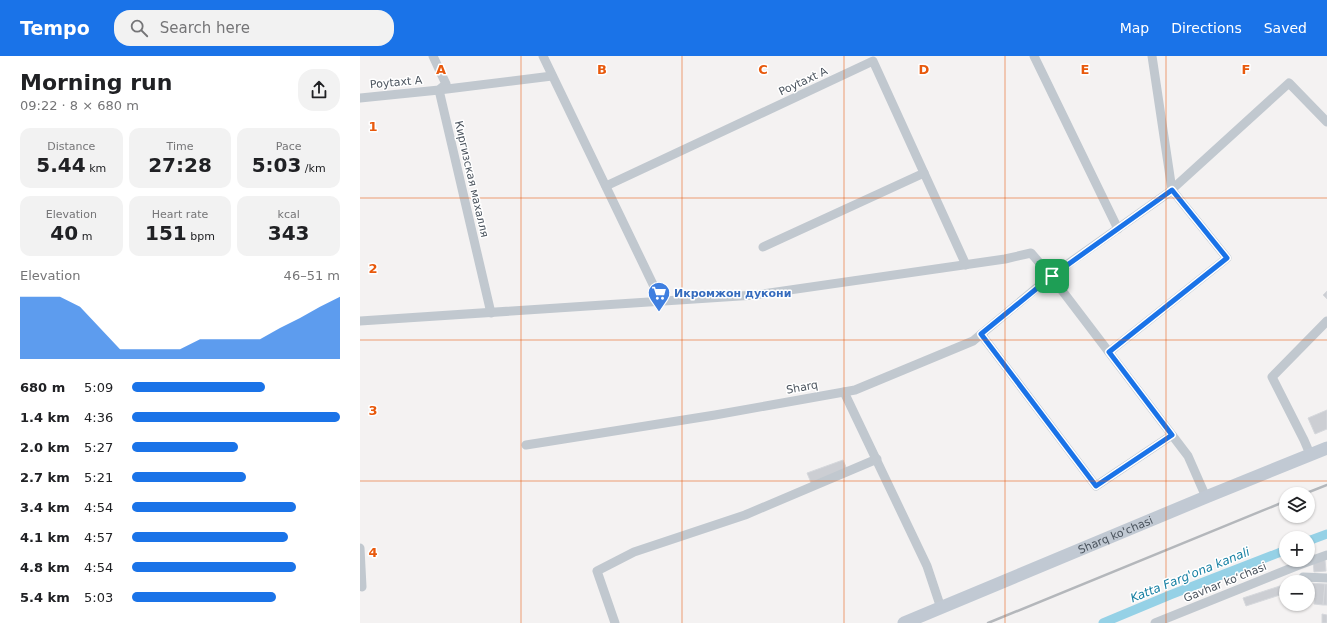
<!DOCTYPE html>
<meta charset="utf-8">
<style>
:root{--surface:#fff;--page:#f2f2f2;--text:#202124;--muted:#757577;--accent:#1a73e8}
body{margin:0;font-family:"DejaVu Sans",sans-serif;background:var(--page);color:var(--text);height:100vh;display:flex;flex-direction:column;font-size:15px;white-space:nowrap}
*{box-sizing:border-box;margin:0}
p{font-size:13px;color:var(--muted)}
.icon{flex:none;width:22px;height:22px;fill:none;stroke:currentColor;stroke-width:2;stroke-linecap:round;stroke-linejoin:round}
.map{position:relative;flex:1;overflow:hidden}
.side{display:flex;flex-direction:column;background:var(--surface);width:360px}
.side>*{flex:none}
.tools{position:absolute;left:919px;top:431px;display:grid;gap:8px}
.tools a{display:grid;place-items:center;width:36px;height:36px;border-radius:50%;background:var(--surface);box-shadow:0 1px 3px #0004;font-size:20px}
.pin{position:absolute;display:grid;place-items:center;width:34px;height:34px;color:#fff;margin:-17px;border-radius:8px;box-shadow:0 2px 6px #0006}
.round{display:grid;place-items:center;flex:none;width:42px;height:42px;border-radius:16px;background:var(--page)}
.overview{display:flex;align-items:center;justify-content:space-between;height:68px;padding:0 20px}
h1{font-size:22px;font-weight:700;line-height:30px}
.metrics{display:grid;grid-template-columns:repeat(3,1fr);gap:6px;height:68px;padding:4px 20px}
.metrics div{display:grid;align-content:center;border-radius:10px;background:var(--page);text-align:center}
.metrics b{font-size:20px;font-weight:700}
.metrics small{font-size:11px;font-weight:400}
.metrics p{font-size:11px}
.chart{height:112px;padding:8px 20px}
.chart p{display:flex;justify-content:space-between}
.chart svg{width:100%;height:72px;margin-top:4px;fill:var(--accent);opacity:.7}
ul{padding:0 20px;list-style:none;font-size:13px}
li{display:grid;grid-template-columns:64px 48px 1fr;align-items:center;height:30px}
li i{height:10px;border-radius:5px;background:var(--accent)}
header{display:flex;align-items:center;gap:24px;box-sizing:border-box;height:56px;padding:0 20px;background:var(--accent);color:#fff}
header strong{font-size:19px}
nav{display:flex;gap:22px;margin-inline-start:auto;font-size:14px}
.search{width:280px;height:36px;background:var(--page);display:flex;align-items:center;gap:10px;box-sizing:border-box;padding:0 14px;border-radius:16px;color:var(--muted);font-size:15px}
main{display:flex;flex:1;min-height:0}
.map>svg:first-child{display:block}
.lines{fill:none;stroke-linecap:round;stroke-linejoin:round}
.canal{stroke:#95d1e6;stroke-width:9}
.building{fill:#ccced3;stroke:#d6d8dc}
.minor{stroke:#c1c8cf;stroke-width:9}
.secondary{stroke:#c1c9d3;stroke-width:13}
.rail{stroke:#b4b7bb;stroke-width:2.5}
.route-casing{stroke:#fff;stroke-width:8}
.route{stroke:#1a73e8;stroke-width:5}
.grid{fill:none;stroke:#e8590c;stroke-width:1;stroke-opacity:0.55}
.labels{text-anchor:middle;stroke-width:3;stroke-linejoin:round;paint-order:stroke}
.street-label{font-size:11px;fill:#4b545e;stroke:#fff}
.shop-label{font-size:11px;font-weight:bold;fill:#366cbe;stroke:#fff;text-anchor:start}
.water-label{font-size:12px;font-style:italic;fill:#1880a3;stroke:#fff}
.grid-label{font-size:13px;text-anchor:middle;font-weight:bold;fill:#e8590c;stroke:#fff;stroke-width:3;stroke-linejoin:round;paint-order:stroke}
</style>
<header>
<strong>Tempo</strong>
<div class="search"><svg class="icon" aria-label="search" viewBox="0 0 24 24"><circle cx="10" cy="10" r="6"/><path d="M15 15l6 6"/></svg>Search here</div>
<nav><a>Map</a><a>Directions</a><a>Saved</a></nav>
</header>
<main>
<section class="side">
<div class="overview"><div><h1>Morning run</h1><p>09:22 · 8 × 680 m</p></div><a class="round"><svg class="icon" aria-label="share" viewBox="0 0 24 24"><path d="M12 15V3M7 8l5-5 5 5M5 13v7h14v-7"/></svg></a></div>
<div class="metrics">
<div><p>Distance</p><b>5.44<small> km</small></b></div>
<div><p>Time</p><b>27:28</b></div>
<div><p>Pace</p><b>5:03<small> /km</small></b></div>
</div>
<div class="metrics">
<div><p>Elevation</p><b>40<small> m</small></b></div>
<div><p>Heart rate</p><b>151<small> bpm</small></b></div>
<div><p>kcal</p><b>343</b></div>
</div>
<div class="chart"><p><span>Elevation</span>46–51 m</p>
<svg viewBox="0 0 160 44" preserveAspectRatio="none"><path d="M0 44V6L10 6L20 6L30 12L40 25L50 38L60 38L70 38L80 38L90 32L100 32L110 32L120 32L130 25L140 19L150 12L160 6V44z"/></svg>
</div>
<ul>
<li><b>680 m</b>5:09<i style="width:64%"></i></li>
<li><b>1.4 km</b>4:36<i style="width:100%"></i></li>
<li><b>2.0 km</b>5:27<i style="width:51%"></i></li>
<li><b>2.7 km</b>5:21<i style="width:55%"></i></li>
<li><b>3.4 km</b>4:54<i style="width:79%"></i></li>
<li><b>4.1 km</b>4:57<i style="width:75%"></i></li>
<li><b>4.8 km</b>4:54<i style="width:79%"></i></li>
<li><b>5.4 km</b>5:03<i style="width:69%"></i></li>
</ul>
</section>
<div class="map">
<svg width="967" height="567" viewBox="0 0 967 567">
<rect width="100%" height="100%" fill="#f4f2f2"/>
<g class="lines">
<!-- canal -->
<g class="canal">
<path d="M948,485L967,478"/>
<path d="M743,567L810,539L926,494"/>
</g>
</g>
<!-- building -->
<g class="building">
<path d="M967,235V243L963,239Z"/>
<path d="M967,354V373L955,378L948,362Z"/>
<path d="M483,404L488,416L452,429L447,417Z"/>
<path d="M965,504L966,515L954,516L953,505Z"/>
<path d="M948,527L965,528L963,549L954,548L955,541L948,540Z"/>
<path d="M926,528V537L886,550L883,542Z"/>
<path d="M965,528H967V549H963Z"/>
<rect x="935" y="548" width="5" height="6"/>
<path d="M962,558L967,559V567H962Z"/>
</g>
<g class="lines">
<!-- minor -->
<g class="minor">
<path d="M73,0L86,28L79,34L131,257"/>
<path d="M183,0L301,245"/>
<path d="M674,0L758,173"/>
<path d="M0,42L79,34L192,20"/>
<path d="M246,130L513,5L606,209"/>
<path d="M403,191L564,117"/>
<path d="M0,265L395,239L645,203L671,197L691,220L808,137L929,27L967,66"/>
<path d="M621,278L736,430L812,379"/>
<path d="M749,296L867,202L812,134L792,0"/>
<path d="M484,336L567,510L581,552"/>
<path d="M166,389L355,359L495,334L613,285L691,220L828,400L846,441"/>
<path d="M950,398L944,384L912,321L967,265"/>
<path d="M0,492L2,531"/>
<path d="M943,521L967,522"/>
<path d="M255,567L237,515L274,496L385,459L517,403"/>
<path d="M795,567L939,509L967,499"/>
</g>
<!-- secondary -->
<path class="secondary" id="s1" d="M544,567L846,441L967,392"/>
<!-- rail -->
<g class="rail">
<path d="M944,438L967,429"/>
<path d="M628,567L926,445"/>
</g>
</g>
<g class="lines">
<!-- route casing -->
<g class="route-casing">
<path id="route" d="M812,134L867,202L749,296L812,379L736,430L621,278L692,220Z"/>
</g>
<!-- route -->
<use href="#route" class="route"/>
</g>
<!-- grid -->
<path class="grid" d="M161,0V567M322,0V567M484,0V567M645,0V567M806,0V567M0,142H967M0,284H967M0,425H967"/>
<!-- icons -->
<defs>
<g id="supermarket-pin" transform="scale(1.15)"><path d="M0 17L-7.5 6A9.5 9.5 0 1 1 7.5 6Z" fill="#3f7fe0" stroke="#fff"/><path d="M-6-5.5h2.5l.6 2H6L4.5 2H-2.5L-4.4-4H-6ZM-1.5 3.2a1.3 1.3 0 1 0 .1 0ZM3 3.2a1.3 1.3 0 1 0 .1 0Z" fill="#fff"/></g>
</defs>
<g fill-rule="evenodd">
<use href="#supermarket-pin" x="299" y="237"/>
</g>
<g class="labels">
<!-- street labels -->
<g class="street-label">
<text transform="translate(443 25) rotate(-25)" y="4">Poytaxt A</text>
<text transform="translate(36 26) rotate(-5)" y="4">Poytaxt A</text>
<text transform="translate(112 123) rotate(77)" y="4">Киргизская махалля</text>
<text transform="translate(442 331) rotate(-10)" y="4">Sharq</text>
<text dy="4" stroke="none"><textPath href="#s1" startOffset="229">Sharq ko'chasi</textPath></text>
<text transform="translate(865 526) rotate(-22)" y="4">Gavhar koʻchasi</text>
</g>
<!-- shop labels -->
<g class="shop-label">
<text x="314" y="241">Икромжон дукони</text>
</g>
<!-- water labels -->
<g class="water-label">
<text transform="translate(830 519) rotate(-22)" y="4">Katta Farg'ona kanali</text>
</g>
</g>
<g class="grid-label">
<text x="81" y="18">A</text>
<text x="242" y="18">B</text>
<text x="403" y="18">C</text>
<text x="564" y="18">D</text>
<text x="725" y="18">E</text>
<text x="886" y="18">F</text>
<text x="13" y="75">1</text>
<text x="13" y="217">2</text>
<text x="13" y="359">3</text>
<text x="13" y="501">4</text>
</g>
</svg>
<div class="tools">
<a><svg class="icon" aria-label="layers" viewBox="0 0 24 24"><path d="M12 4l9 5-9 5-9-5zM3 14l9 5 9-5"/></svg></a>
<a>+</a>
<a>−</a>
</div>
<div class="pin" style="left:692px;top:220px;background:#1e9e55"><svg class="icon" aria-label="arrive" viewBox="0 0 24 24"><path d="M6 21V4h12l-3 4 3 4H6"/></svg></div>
</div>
</main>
